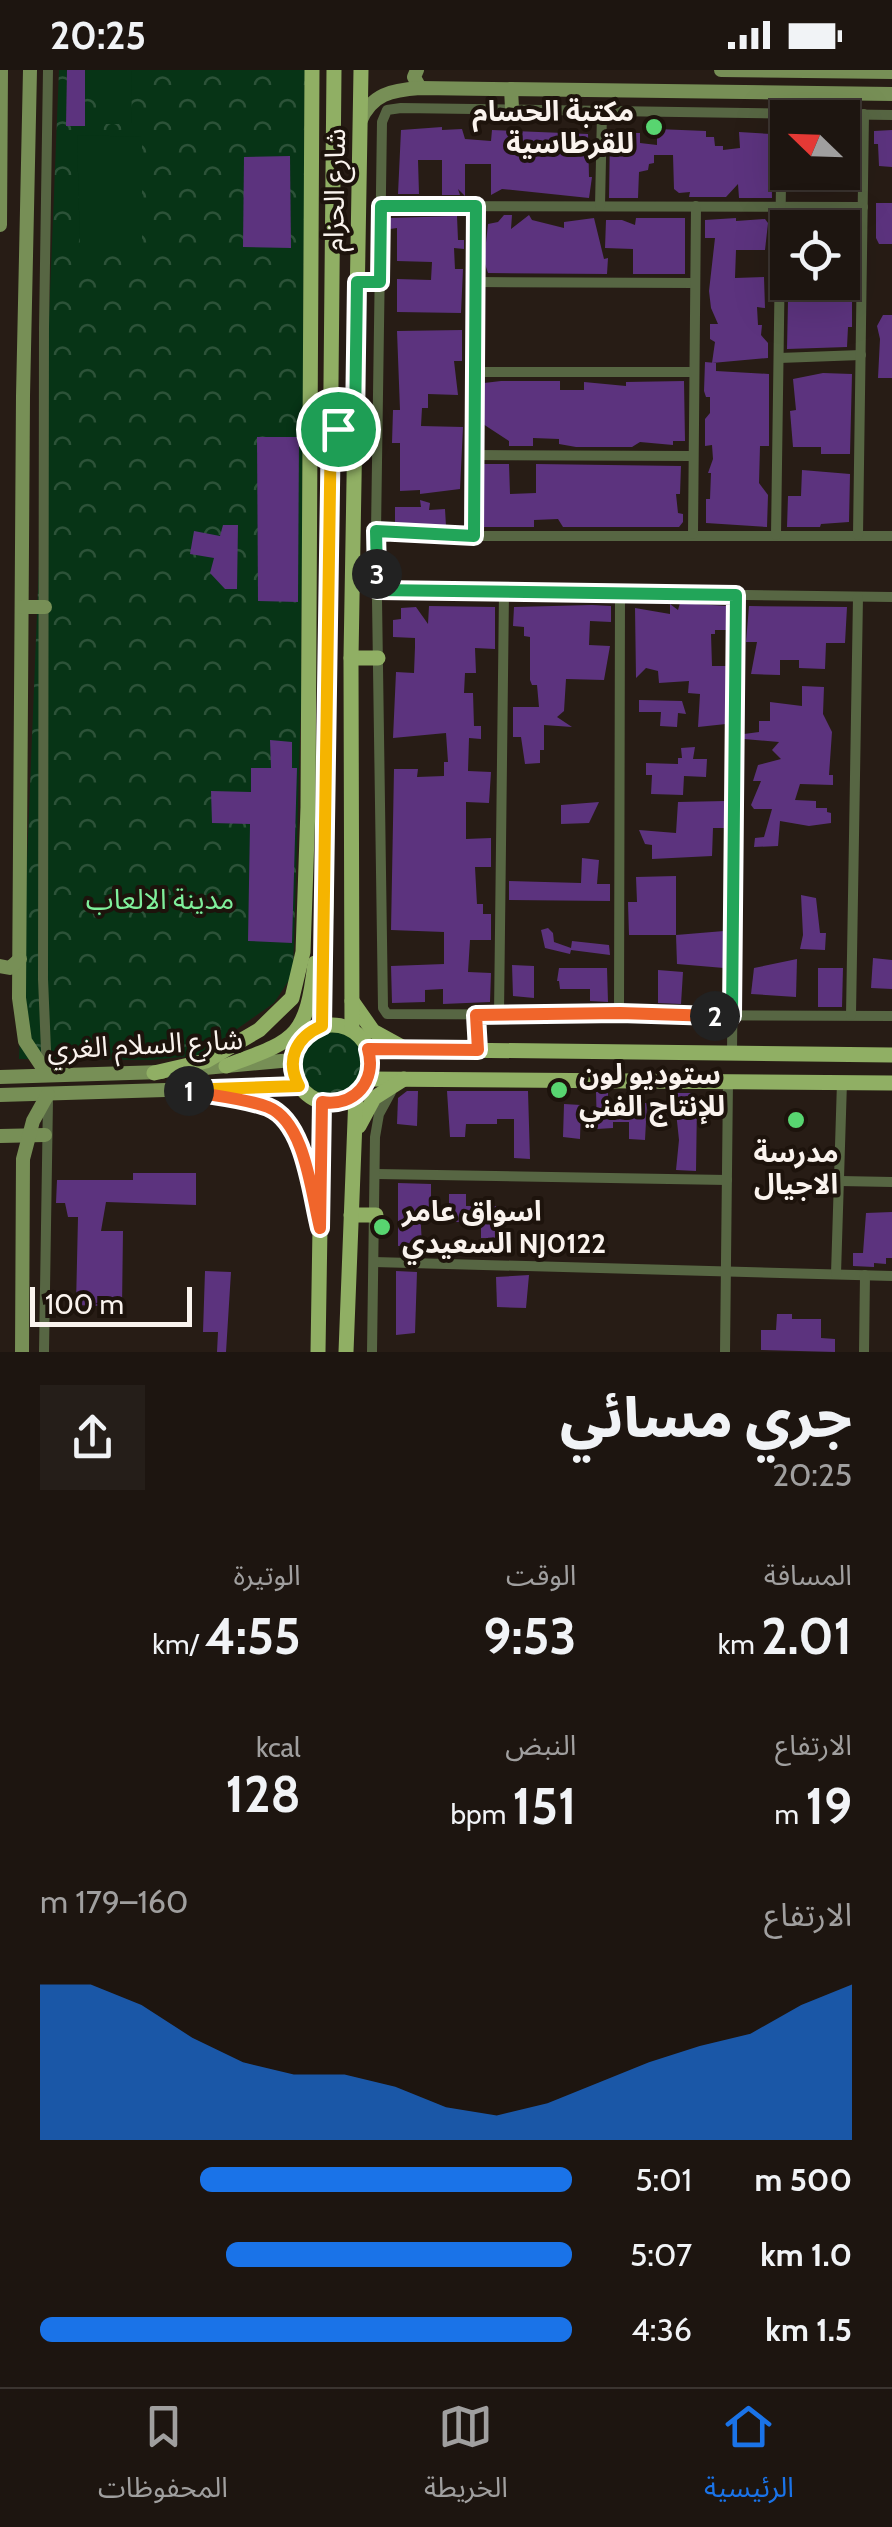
<!DOCTYPE html>
<html lang="ar">
<meta charset="utf-8">
<style>
:root{--surface:#1d1510;--page:#251e19;--text:#f1f3f6;--muted:#a09f9f;--line:#3b3430;--accent:#1a73e8}
body{margin:0;font-family:Cabin,"Noto Sans Arabic",sans-serif;background:var(--page);color:var(--text);direction:rtl;height:100vh;display:flex;flex-direction:column;font-size:38px;white-space:nowrap}
*{box-sizing:border-box;margin:0}
p{font-size:32px;color:var(--muted)}
.icon{flex:none;width:55px;height:55px;fill:none;stroke:currentColor;stroke-width:2;stroke-linecap:round;stroke-linejoin:round}
.map{position:relative;height:1282px;overflow:hidden;direction:ltr}
.panel{display:flex;flex-direction:column;background:var(--surface);flex:1}
.panel>*{flex:none}
.needle{width:65px;rotate:293deg}
.tools{position:absolute;left:770px;top:30px;display:grid;gap:20px}
.tools a{display:grid;place-items:center;width:90px;height:90px;border-radius:0px;background:var(--surface);box-shadow:0 10px 40px #0002,0 0 0 2px var(--line);font-size:50px}
.scale{position:absolute;left:30px;bottom:25px;width:162px;box-sizing:border-box;padding-left:10px;border:5px solid #faf3ee;border-top:0;font-size:28px;line-height:35px;white-space:nowrap;color:#faf3ee;-webkit-text-stroke:8px #1d130c;paint-order:stroke}
.pin{position:absolute;display:grid;place-items:center;width:85px;height:85px;color:#fff;margin:-42px;border:5px solid #fff;border-radius:50%;box-shadow:0 2px 10px #0007}
.km{position:absolute;width:50px;height:50px;margin:-25px;border-radius:50%;background:#222;color:#fff;font-size:28px;line-height:50px;text-align:center}
.round{display:grid;place-items:center;flex:none;width:105px;height:105px;border-radius:0px;background:var(--page)}
.head{display:flex;align-items:center;justify-content:space-between;height:170px;padding:0 40px}
h1{font-size:55px;font-weight:800;line-height:75px}
.metrics{display:grid;grid-template-columns:repeat(3,1fr);gap:15px;height:170px;padding:10px 40px}
.metrics div{display:grid;align-content:center}
.metrics b{font-size:50px;font-weight:800}
.metrics small{font-size:28px;font-weight:400}
.metrics p{font-size:28px}
.chart{height:280px;padding:20px 40px}
.chart p{display:flex;justify-content:space-between}
.chart svg{width:100%;height:180px;margin-top:10px;fill:var(--accent);opacity:.7}
ul{padding:0 40px;list-style:none;font-size:32px}
li{display:grid;grid-template-columns:160px 120px 1fr;align-items:center;height:75px}
li i{height:25px;border-radius:12px;background:var(--accent)}
.status{display:flex;justify-content:space-between;align-items:center;height:70px;padding:0 50px;background:var(--surface);direction:ltr}
.status svg{height:28px;fill:currentColor}
.tab-bar{display:flex;justify-content:space-around;align-items:center;height:140px;border-top:2px solid var(--line);background:var(--surface);font-size:28px;color:var(--muted)}
.tab-bar a{display:grid;justify-items:center;gap:5px}
.tab-bar .current{color:var(--accent)}
.map>svg:first-child{display:block}
.forest{fill:url(#forest-crowns)}
.pitch{fill:#073416}
.building{fill:#5c337e}
.lines{fill:none;stroke-linecap:round;stroke-linejoin:round}
.street{stroke:#576643;stroke-width:10}
.secondary{stroke:#778f56;stroke-width:14}
.primary{stroke:#90af64;stroke-width:15}
.split-1-casing{stroke:#fff;stroke-width:20}
.split-2-casing{stroke:#fff;stroke-width:20}
.split-3-casing{stroke:#fff;stroke-width:20}
.split-4-casing{stroke:#fff;stroke-width:20}
.split-1{stroke:#f5b400;stroke-width:12}
.split-2{stroke:#f0652b;stroke-width:12}
.split-3{stroke:#22a559;stroke-width:12}
.split-4{stroke:#22a559;stroke-width:12}
.poi-dot{fill:#58d570;stroke:#1d130c;stroke-width:4}
.labels{text-anchor:middle;stroke-width:8;stroke-linejoin:round;paint-order:stroke}
.poi-label{font-size:28px;font-weight:bold;fill:#faf3ee;stroke:#1d130c;text-anchor:start}
.street-label{font-size:28px;fill:#faf3ee;stroke:#1d130c}
.park-label{font-size:28px;fill:#7fef9b;stroke:#1d130c}
</style>
<div class="status"><b>20:25</b><svg viewBox="0 0 49 12"><path d="M0 12V9h3v3zM5 12V6h3v6zM10 12V3h3v9zM15 12V0h3v12zM26 1h20v11H26zM47 4h2v5h-2z"/></svg></div>
<div class="map">
<svg width="892" height="1282" viewBox="0 0 892 1282">
<defs>
<pattern id="forest-crowns" width="20" height="18" patternUnits="userSpaceOnUse" patternTransform="scale(2.5)"><rect width="20" height="18" fill="#073416"/><path d="M2 6a3 3 0 1 1 6 0M12 15a3 3 0 1 1 6 0" fill="none" stroke="#2c5238"/></pattern>
</defs>
<rect width="100%" height="100%" fill="#271c15"/>
<!-- forest -->
<g class="forest">
<path d="M59,0H305L301,632L293,904L274,933L200,985L151,990L19,989Z"/>
<circle cx="333" cy="994" r="32"/>
</g>
<!-- pitch -->
<g class="pitch">
<path d="M96,0H131L132,54H96Z"/>
<path d="M77,65L142,67V178H80Z"/>
</g>
<!-- building -->
<g class="building">
<path d="M67,0H85V56H66Z"/>
<path d="M442,57V60L462,59L465,69L491,71L492,60L588,64L589,107H592L589,128L502,119L491,125V94H465V126L458,119L460,125H442V90H418L419,124H398L401,60Z"/>
<path d="M657,59L706,61V67H714L715,76H723V80L740,78L739,62L771,64L772,128H739L738,114L726,127H689L690,122L679,123L674,119L673,85H654V93L649,94L648,100L639,102L638,128H609L610,63H640V73L657,75Z"/>
<path d="M892,60V97L879,96L878,74H874V61Z"/>
<path d="M290,86L291,178L243,177L244,87Z"/>
<path d="M876,133H892V174H879L876,168Z"/>
<path d="M504,145H512L511,159L529,145L532,150L564,158V152L594,148L604,189L608,188L607,204L488,203L484,191L488,154L498,152Z"/>
<path d="M457,146L458,170H464V179L454,178L455,199H463L461,243L397,242V209L431,210L432,192L397,191V158L390,159V148Z"/>
<path d="M636,148H685V204H633V179L605,178L606,150H622L635,155Z"/>
<path d="M736,148V151L765,149L768,153L765,180H736L735,208L764,207L765,238L757,237L758,255H762L761,265L768,273V288L712,293L715,272L710,269V254H718L711,238L709,221L715,168H705V150Z"/>
<path d="M793,212H847L852,215V257H848L847,277L787,279L788,231H793Z"/>
<path d="M883,245H892V308H878L880,269L877,256Z"/>
<path d="M462,260V291H454L458,325L428,324V338H422L421,356L463,357L460,419L420,424V420L400,421V373H392L393,340H400L397,261Z"/>
<path d="M705,292L716,293V301L769,304V376H760L759,413L768,425L767,457L706,453V429H710L711,403H708L713,389L712,375L705,376V349L710,343V327H706L704,321Z"/>
<path d="M823,303L852,304L850,384H821V377H793L790,341L796,340L793,309Z"/>
<path d="M501,311H560V320H584V312L626,316V312L684,311L685,371H673V375L640,372L632,377H576L559,374V369L533,368V376H509V371L483,354L484,313Z"/>
<path d="M257,367H299L298,532L258,531Z"/>
<path d="M483,394H509L510,424L536,423V394L681,396L680,424H676L678,443L683,444V452L679,457H563L558,449L534,450V457H483Z"/>
<path d="M802,400L850,404L849,452L821,454L820,457H787L788,426H801Z"/>
<path d="M420,430L430,433L429,440L445,439L446,456L395,453V437H421Z"/>
<path d="M223,455H238L237,519H225L210,503L214,488L190,484L194,461L220,466Z"/>
<path d="M680,533L727,536V560H715V564H711L712,596H727L726,654L698,657L700,624L688,623L689,611L659,613L658,601L646,598L636,608L635,538L670,544V534L678,540Z"/>
<path d="M592,535L611,536V552L590,551L589,575L610,576L604,610L566,609L564,641L557,647L572,657L544,655V680H540V693L525,694L521,667H513V637H539L537,615H532L530,610V567L524,566V557L513,556L514,537Z"/>
<path d="M429,536L495,537V579L475,578L476,603H465L464,623H473L474,656H481V669L469,668L468,701L491,702L489,733L466,732V769L491,768V797H475L477,834H483V844H491V870H470L468,902L491,903L490,932L443,934V919L425,920V932L392,933L391,896L444,894V862L391,860L394,699H418L417,707L444,706V692H448L446,663L393,668L396,602L414,603L415,577V568L393,567V550L401,549V538L416,537L428,554Z"/>
<path d="M749,536L847,537L845,573H826L825,599L799,598V590H780V605L751,604L757,572H746Z"/>
<path d="M802,616L824,617L823,644L832,662L829,705H833V715L800,714L795,730L816,731V738H827V742L831,743V753L809,756L780,751L778,776L754,777L755,768L764,767L772,739H754L751,735L761,711H753L758,695L781,689L772,680L779,672L744,669V664L759,662V651H770V632L802,636Z"/>
<path d="M639,630L682,631L686,644L678,643L677,657L660,656L661,642H639Z"/>
<path d="M270,670L292,672V698H297L292,873L248,871L250,754L212,753L211,721L251,722V698H271Z"/>
<path d="M695,677L693,689H707L706,707L684,706L683,725L651,724L652,705H646V693L678,694V688H682L681,678Z"/>
<path d="M725,731V758H713L712,786L652,789V775L645,774L639,760L676,763L678,732Z"/>
<path d="M599,732L589,753L561,754V735Z"/>
<path d="M582,788L599,790L597,814H610V831L509,830V811L581,813Z"/>
<path d="M676,806V865H629L628,832H637L636,807Z"/>
<path d="M801,825L816,828L820,863H826L825,880L800,879L803,865Z"/>
<path d="M548,858L553,863L554,872L571,878L572,871L609,875L610,885L571,880L570,884L545,878L541,860Z"/>
<path d="M724,861V898L677,894L676,865Z"/>
<path d="M873,888L892,890V919L871,918Z"/>
<path d="M797,889L796,927L751,924L754,898Z"/>
<path d="M512,895L534,896V928L513,926Z"/>
<path d="M559,898H607L608,932L590,931V919H560L559,911H557Z"/>
<path d="M818,898H843L842,937H818Z"/>
<path d="M658,900L683,902L681,934L658,933Z"/>
<path d="M407,1021H418L417,1056L397,1054L398,1028Z"/>
<path d="M447,1021H528L530,1089L514,1088V1049H497V1054H466L465,1067H450Z"/>
<path d="M596,1022H608V1031L627,1033V1022H644V1033H647L645,1070L629,1069V1052H613V1058L597,1059Z"/>
<path d="M674,1023H693V1032H697L696,1101L676,1100L679,1070Z"/>
<path d="M564,1034L581,1035L580,1069L563,1067Z"/>
<path d="M133,1103H196V1135L106,1132L101,1161H123L122,1237L76,1235L78,1147H68L65,1133H56L57,1110H133Z"/>
<path d="M398,1113L431,1114V1139H420L422,1175L398,1176Z"/>
<path d="M449,1124H466V1136H496L495,1168H481V1152H449Z"/>
<path d="M892,1142V1188H886V1194L874,1193V1197L853,1196V1183H863L866,1143Z"/>
<path d="M205,1201L231,1202L226,1282H217L218,1262H203Z"/>
<path d="M396,1201L417,1202L415,1263L396,1265Z"/>
<path d="M529,1205L526,1238L497,1237L496,1207Z"/>
<path d="M777,1244H792V1249H821V1268L835,1269V1282L761,1280V1260H776Z"/>
</g>
<g class="lines">
<!-- street -->
<g class="street">
<path d="M892,45L401,38L387,40L382,52L376,461L383,938L387,944L892,946"/>
<path d="M381,136L863,137"/>
<path d="M600,136L602,42"/>
<path d="M475,212L695,213"/>
<path d="M779,288L861,285"/>
<path d="M473,302H694"/>
<path d="M473,385L692,386"/>
<path d="M376,461L474,466H892"/>
<path d="M693,464L696,136"/>
<path d="M776,465L782,44"/>
<path d="M858,465L864,44"/>
<path d="M474,466L476,135"/>
<path d="M377,520L892,527"/>
<path d="M619,943L620,524"/>
<path d="M499,944L504,522"/>
<path d="M476,945L478,980"/>
<path d="M851,945L858,527"/>
<path d="M732,984L736,525"/>
<path d="M47,1004L43,909L44,258L48,0"/>
<path d="M377,1104L727,1110"/>
<path d="M840,1111L892,1112"/>
<path d="M374,1192L892,1206"/>
<path d="M836,1204L842,1012"/>
<path d="M44,1282L48,1030"/>
<path d="M372,1282L375,1067L379,1044L391,1022"/>
<path d="M725,1282L728,1011"/>
<path d="M864,1282L865,1205"/>
</g>
<!-- secondary -->
<g class="secondary">
<path d="M30,0L23,326L19,928L25,971L47,1004"/>
<path d="M417,0L414,7L420,18"/>
<path d="M721,0L892,2"/>
<path d="M511,19L512,38"/>
<path d="M360,52C371,24 392,20 420,18L892,24"/>
<path d="M0,155L1,0"/>
<path d="M22,537H45"/>
<path d="M0,896L10,898L20,889"/>
<path d="M194,999L292,990"/>
<path d="M0,1007L162,1002"/>
<path d="M0,1025L299,1016"/>
<path d="M0,1066L45,1065"/>
<path d="M22,1282L23,1089L33,1051L48,1024"/>
</g>
<!-- primary -->
<g class="primary">
<path d="M357,212H380"/>
<path d="M351,588H378"/>
<path d="M352,931L373,961L404,978"/>
<circle cx="332" cy="994" r="39"/>
<path d="M322,955L326,835L334,0"/>
<path d="M352,960L351,588L361,0"/>
<path d="M368,979L892,985"/>
<path d="M226,996C295,970 306,970 315,893"/>
<path d="M154,1003L206,991L259,960L292,928L303,882L308,737L312,0"/>
<path d="M368,1009L892,1013"/>
<path d="M183,1020C218,1027 273,1025 294,1059C306,1080 309,1113 315,1136"/>
<path d="M359,1056L374,1028L404,1009"/>
<path d="M351,1145H376"/>
<path d="M318,1282L322,1033"/>
<path d="M346,1282L356,1025"/>
</g>
</g>
<g class="lines">
<!-- split-1 casing -->
<g class="split-1-casing">
<path id="split-1" d="M189,1021L184,1020L299,1016C285,990 296,967 322,956L331,351L338,359"/>
</g>
<!-- split-2 casing -->
<g class="split-2-casing">
<path id="split-2" d="M189,1021C215,1026 244,1028 268,1037C305,1052 311,1122 320,1158L322,1032C355,1037 377,1011 368,979L478,980L476,945L620,943L715,946"/>
</g>
<!-- split-3 casing -->
<g class="split-3-casing">
<path id="split-3" d="M377,504V520L736,525L732,946H715"/>
</g>
<!-- split-4 casing -->
<g class="split-4-casing">
<path id="split-4" d="M338,359L346,360L355,353L357,212H380L381,136H476L474,466L376,461L377,504"/>
</g>
<!-- split-1 -->
<use href="#split-1" class="split-1"/>
<!-- split-2 -->
<use href="#split-2" class="split-2"/>
<!-- split-3 -->
<use href="#split-3" class="split-3"/>
<!-- split-4 -->
<use href="#split-4" class="split-4"/>
</g>
<!-- markers -->
<g class="poi-dot">
<circle cx="654" cy="57" r="10"/>
<circle cx="559" cy="1020" r="10"/>
<circle cx="796" cy="1050" r="10"/>
<circle cx="382" cy="1157" r="10"/>
</g>
<g class="labels">
<!-- poi labels -->
<g class="poi-label">
<text x="634" y="51" text-anchor="end">مكتبة الحسام<tspan x="634" dy="32">للقرطاسية</tspan></text>
<text x="579" y="1014">ستوديو لون<tspan x="579" dy="32">للإنتاج الفني</tspan></text>
<text x="796" y="1092" text-anchor="middle">مدرسة<tspan x="796" dy="32">الاجيال</tspan></text>
<text x="402" y="1151">اسواق عامر<tspan x="402" dy="32">السعيدي NJ0122</tspan></text>
</g>
<!-- street labels -->
<g class="street-label">
<text transform="translate(334 120) rotate(-89)" y="10">شارع الحزام</text>
<text transform="translate(145 974) rotate(-3)" y="10">شارع السلام الغري</text>
</g>
<!-- park labels -->
<g class="park-label">
<text x="160" y="839">مدينة الالعاب</text>
</g>
</g>
</svg>
<div class="tools">
<a><svg class="needle" viewBox="-14 -14 28 28"><path d="M0-13l5 13h-10z" fill="#e53935"/><path d="M0 13l5-13h-10z" fill="#a09f9f"/></svg></a>
<a><svg class="icon" aria-label="locate" viewBox="0 0 24 24"><circle cx="12" cy="12" r="6"/><path d="M12 2v4M12 18v4M2 12h4M18 12h4"/></svg></a>
</div>
<div class="scale">100 m</div>
<div class="pin" style="left:338px;top:359px;background:#1e9e55"><svg class="icon" aria-label="arrive" viewBox="0 0 24 24"><path d="M6 21V4h12l-3 4 3 4H6"/></svg></div>
<b class="km" style="left:189px;top:1021px">1</b>
<b class="km" style="left:715px;top:946px">2</b>
<b class="km" style="left:377px;top:504px">3</b>
</div>
<section class="panel">
<div class="head"><div><h1>جري مسائي</h1><p>20:25</p></div><a class="round"><svg class="icon" aria-label="share" viewBox="0 0 24 24"><path d="M12 15V3M7 8l5-5 5 5M5 13v7h14v-7"/></svg></a></div>
<div class="metrics">
<div><p>المسافة</p><b>2.01<small> km</small></b></div>
<div><p>الوقت</p><b>9:53</b></div>
<div><p>الوتيرة</p><b>4:55<small> /km</small></b></div>
</div>
<div class="metrics">
<div><p>الارتفاع</p><b>19<small> m</small></b></div>
<div><p>النبض</p><b>151<small> bpm</small></b></div>
<div><p>kcal</p><b>128</b></div>
</div>
<div class="chart"><p><span>الارتفاع</span>160–179 m</p>
<svg viewBox="0 0 160 44" preserveAspectRatio="none"><path d="M0 44V6L10 6L20 11L30 19L40 25L50 28L60 28L70 31L80 36L90 38L100 35L110 30L120 25L130 21L140 18L150 11L160 6V44z"/></svg>
</div>
<ul>
<li><b>500 m</b>5:01<i style="width:70%"></i></li>
<li><b>1.0 km</b>5:07<i style="width:65%"></i></li>
<li><b>1.5 km</b>4:36<i style="width:100%"></i></li>
</ul>
</section>
<nav class="tab-bar">
<a class="current"><svg class="icon" aria-label="home" viewBox="0 0 24 24"><path d="M3 11l9-7 9 7M6 9v11h12V9"/></svg>الرئيسية</a>
<a><svg class="icon" aria-label="map" viewBox="0 0 24 24"><path d="M3 6l6-2 6 2 6-2v14l-6 2-6-2-6 2zM9 4v14M15 6v14"/></svg>الخريطة</a>
<a><svg class="icon" aria-label="saved" viewBox="0 0 24 24"><path d="M7 4h10v16l-5-4-5 4z"/></svg>المحفوظات</a>
</nav>
